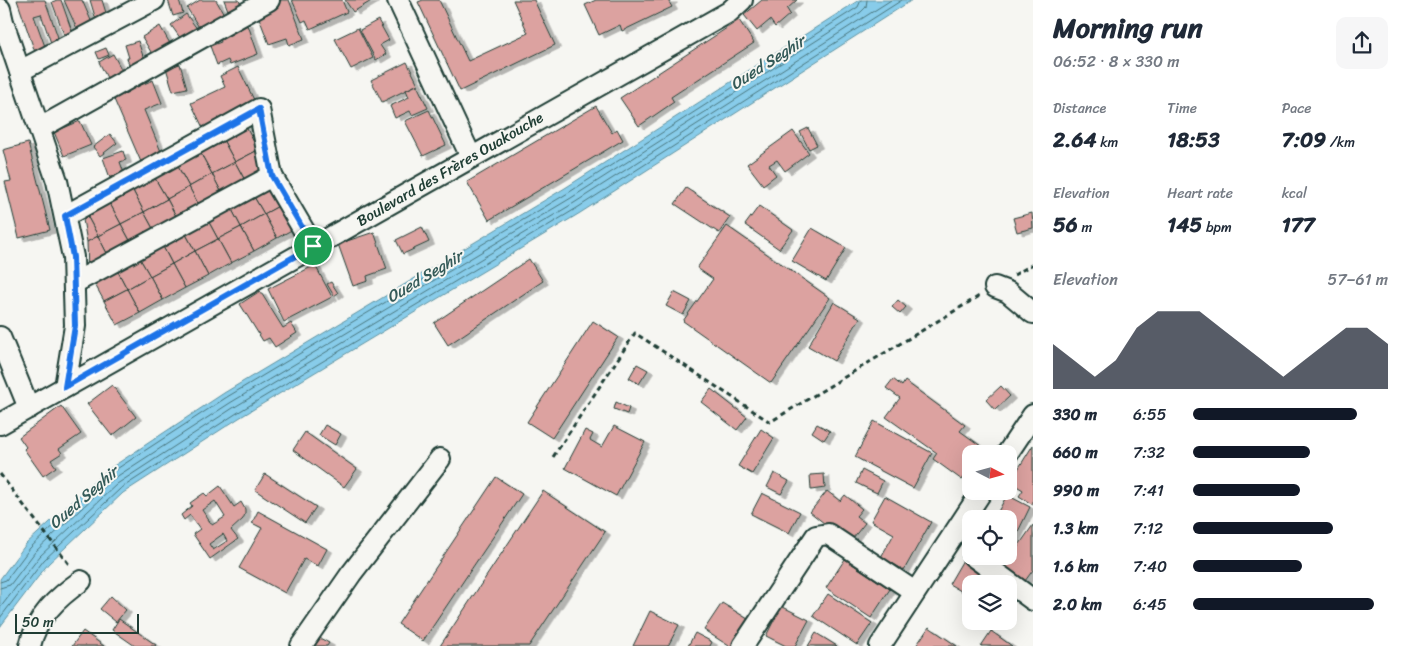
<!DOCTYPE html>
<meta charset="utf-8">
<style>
:root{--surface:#fff;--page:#f6f6f7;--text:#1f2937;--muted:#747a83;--accent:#111827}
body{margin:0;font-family:Sriracha,sans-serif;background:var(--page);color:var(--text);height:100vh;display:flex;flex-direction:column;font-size:19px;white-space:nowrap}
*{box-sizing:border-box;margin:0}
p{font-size:16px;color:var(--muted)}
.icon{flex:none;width:28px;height:28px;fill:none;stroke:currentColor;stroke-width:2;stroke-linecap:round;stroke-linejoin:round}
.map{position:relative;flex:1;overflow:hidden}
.panel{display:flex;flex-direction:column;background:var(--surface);width:375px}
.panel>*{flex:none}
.needle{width:32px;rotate:96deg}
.controls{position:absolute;left:962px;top:445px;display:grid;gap:10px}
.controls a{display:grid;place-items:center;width:55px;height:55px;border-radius:10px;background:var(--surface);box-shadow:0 5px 20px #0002;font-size:25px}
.scale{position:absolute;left:15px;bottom:12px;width:124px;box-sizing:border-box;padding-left:5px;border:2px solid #1f3d34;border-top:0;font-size:14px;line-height:18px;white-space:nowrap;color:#1f3d34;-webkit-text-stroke:4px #f6f6f2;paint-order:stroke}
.pin{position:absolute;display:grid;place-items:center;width:42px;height:42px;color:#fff;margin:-21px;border:2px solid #fff;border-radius:50%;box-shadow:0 1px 5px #0007}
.round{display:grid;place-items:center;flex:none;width:52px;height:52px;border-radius:10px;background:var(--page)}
.summary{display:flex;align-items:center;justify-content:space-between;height:85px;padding:0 20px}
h1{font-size:28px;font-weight:700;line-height:38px}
.figures{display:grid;grid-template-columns:repeat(3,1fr);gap:8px;height:85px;padding:5px 20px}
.figures div{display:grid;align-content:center}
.figures b{font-size:21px;font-weight:700}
.figures small{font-size:14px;font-weight:400}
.figures p{font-size:14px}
.chart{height:140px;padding:10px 20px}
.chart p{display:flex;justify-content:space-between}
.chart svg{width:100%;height:90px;margin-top:5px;fill:var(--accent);opacity:.7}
ul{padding:0 20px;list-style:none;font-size:16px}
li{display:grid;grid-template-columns:80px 60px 1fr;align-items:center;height:38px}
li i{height:12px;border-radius:6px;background:var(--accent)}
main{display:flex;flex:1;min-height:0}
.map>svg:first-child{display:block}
.water{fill:#88ccea;stroke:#5e93a1}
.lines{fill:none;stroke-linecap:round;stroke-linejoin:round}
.shore{stroke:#49767d;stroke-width:1}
.building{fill:#dca2a0;stroke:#1f3d34;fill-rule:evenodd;filter:url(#shadow)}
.minor-casing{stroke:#1f3d34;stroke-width:24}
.path{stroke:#1f3d34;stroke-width:3;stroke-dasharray:5 4;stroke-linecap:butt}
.minor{stroke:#f6f6f2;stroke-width:20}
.route-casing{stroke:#fff;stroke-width:10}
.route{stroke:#1a73e8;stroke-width:6}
.labels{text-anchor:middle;stroke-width:4;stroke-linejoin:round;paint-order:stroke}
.street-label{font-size:15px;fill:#1f3d34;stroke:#f6f6f2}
.water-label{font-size:16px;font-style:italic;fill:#345a58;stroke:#f6f6f2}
</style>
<main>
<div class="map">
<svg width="1033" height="646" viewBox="0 0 1033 646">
<defs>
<filter id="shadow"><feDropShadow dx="5.5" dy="3" stdDeviation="0" flood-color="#0004"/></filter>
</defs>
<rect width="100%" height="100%" fill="#f6f6f2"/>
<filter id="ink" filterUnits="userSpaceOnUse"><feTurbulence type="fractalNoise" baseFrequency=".02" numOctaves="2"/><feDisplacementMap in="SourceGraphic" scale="10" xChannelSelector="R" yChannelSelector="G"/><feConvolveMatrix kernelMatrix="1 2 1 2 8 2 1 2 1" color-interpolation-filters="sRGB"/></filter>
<g filter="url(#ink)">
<!-- water -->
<path class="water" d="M859,0H912L580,213L239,418L123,493L48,564L0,627V579L26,544L106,471L224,393L565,188Z"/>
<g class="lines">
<!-- shore -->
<g class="shore">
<path d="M0,582L6,580L30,548L109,474L227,397L568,193L858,7L861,0"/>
<path d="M0,588L10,585L35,552L113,479L230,403L571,198L861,12L866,7L867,0"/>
<path d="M0,608L40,556L117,484L233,408L574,203L891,0"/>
<path d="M0,618L44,560L120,489L237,413L577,208L902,0"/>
</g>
</g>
<!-- building -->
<g class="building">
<path d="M17,0H45L60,43L52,46L41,14L34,16L47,52L36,55Z"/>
<path d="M57,0H61L74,37L66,40L52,2Z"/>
<path d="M64,0H82L93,25L78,31Z"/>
<path d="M90,0H102L107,16L96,20Z"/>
<path d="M168,0H179L183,13L173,16Z"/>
<path d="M200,0H216L224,14L200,29L187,8Z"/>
<path d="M224,0H239L242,8L229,13Z"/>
<path d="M282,0H289L304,39L289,45L287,38L269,44L256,10Z"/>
<path d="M292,0H342L347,12L310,29L306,20L302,22Z"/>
<path d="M345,0H373L353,12Z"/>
<path d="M423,0H439L468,61L528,33L513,0H534L555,45L460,91L418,2Z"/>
<path d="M596,0H672L669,2L672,7L622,31L620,25L599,35L585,5Z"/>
<path d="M762,0H797L787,9L790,14L775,27L770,20L757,31L744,15Z"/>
<path d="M186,14L198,30L183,42L171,25Z"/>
<path d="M378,20L389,40L380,45L386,54L376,60L360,30Z"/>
<path d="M739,20L754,43L671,97L674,102L639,126L620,98Z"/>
<path d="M247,22L258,54L230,65L228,60L217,65L210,46L221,42L217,33Z"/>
<path d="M160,26L172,47L154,57L142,37Z"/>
<path d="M358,28L373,58L351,69L335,39Z"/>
<path d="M138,41L146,65L131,71L127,58H129L125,45Z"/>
<path d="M106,48L109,55L99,59L96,52Z"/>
<path d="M113,54L125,76L110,84L99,62Z"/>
<path d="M407,62L418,84L382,102L371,80Z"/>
<path d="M180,64L187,88L173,91L166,68Z"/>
<path d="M238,67L257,106L205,132L191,103L225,87L220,76Z"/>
<path d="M153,80L162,103L144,110L162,154L141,162L113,97Z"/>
<path d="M417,85L428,108L412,115L410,111L395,118L390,106L409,97L406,90Z"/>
<path d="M596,106L612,133L617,129L623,140L489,220L467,182Z"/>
<path d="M429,110L446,145L423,156L405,121Z"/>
<path d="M80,121L91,145L64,156L54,132Z"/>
<path d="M245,125L258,150L235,162L222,138Z"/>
<path d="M808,128L817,145L809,149L800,132Z"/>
<path d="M793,131L809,153L785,171L777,160L769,165L776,175L763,185L747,164Z"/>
<path d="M110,134L117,143L100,156L93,147Z"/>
<path d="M222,138L235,162L212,174L199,150Z"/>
<path d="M28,143L50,230L19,238L5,182L11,181L3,150Z"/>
<path d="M199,150L212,174L189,187L176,163Z"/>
<path d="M258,150L271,174L248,186L235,162Z"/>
<path d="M123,151L126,160L120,162L124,173L110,178L103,158Z"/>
<path d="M235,162L248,186L225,199L212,174Z"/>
<path d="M176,163L189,187L167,199L153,175Z"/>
<path d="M212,174L225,199L202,211L189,187Z"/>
<path d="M153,175L167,199L144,212L131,187Z"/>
<path d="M273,178L286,202L264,214L250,190Z"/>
<path d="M131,187L144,212L121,224L108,200Z"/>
<path d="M189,187L202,211L180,224L167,199Z"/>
<path d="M686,188L730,217L719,233L675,204Z"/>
<path d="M250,190L264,214L241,227L228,202Z"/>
<path d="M167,199L180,224L157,236L144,212Z"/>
<path d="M108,200L121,224L98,236L85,212Z"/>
<path d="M228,202L241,227L218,239L205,215Z"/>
<path d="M286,202L299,226L277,238L264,214Z"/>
<path d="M759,206L793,230L779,249L745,225Z"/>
<path d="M85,212L98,236L87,242L82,214Z"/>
<path d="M144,212L157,236L134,248L121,224Z"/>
<path d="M1032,213L1033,228L1017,232L1013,218Z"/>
<path d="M264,214L277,238L254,251L241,227Z"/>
<path d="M205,215L218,239L195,251L182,227Z"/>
<path d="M121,224L134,248L111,261L98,236Z"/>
<path d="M727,226L830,298L771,383L683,321L713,279L697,268Z"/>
<path d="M182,227L195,251L172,264L159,239Z"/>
<path d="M241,227L254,251L231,263L218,239Z"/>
<path d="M422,227L429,242L403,254L396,240Z"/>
<path d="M812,228L846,248L826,281L792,261Z"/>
<path d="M374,232L387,269L367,276L368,281L353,286L338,244Z"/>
<path d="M98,236L111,261L88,273L87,242Z"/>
<path d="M159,239L172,264L150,276L136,252Z"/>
<path d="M218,239L231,263L208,276L195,251Z"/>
<path d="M195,251L208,276L185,288L172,264Z"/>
<path d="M136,252L150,276L127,289L114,264Z"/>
<path d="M529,259L543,281L448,345L434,323Z"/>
<path d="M114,264L127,289L104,301L91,277Z"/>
<path d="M172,264L185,288L163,300L150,276Z"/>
<path d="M315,265L332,297L284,322L268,289Z"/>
<path d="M150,276L163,300L140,313L127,289Z"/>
<path d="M331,282L338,293L334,296L327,284Z"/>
<path d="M127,289L140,313L117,325L104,301Z"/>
<path d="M260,291L283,328L291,323L297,333L275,347L269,338L263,341L240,304Z"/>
<path d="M674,292L691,301L683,315L666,306Z"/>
<path d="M898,300L906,307L900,314L892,307Z"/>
<path d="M834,302L860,318L834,361L808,346Z"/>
<path d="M593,321L618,337L552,438L527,422Z"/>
<path d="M637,364L648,370L639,384L629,378Z"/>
<path d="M893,379L902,386L905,381L965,425L960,431L985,449L981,454H971V468L962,480L933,459L937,453L886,417L900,398L886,388Z"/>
<path d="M112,385L136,417L112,436L87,404Z"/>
<path d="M1001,386L1010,396L995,410L986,400Z"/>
<path d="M711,389L747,417L737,430L701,402Z"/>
<path d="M616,402L629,408L627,414L614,409Z"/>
<path d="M61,406L81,434L59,449L62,453L51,460L56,467L43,476L24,449L26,447L19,437Z"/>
<path d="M874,421L932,453L913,488L855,457Z"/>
<path d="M817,424L830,431L824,440L812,432Z"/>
<path d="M325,425L341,434L335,445L319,435Z"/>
<path d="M614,426L645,442L616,496L565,468L585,430L593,434L590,440L602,447Z"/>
<path d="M761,429L774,438L752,474L738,466Z"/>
<path d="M305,432L357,469L344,487L293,450Z"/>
<path d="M1033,445V505L1019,496L1023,490L1010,482Z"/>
<path d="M862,470L883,481L877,493L856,483Z"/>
<path d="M774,473L789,481L781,494L767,487Z"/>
<path d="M265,474L316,507L305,523L255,490Z"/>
<path d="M824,474L825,488L811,490L810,475Z"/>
<path d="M496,477L522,494L423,641L398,624Z"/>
<path d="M220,486L234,507L241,502L245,509V514L243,519L231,530L238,539L210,559L193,534L200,529L190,515L184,520L181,515L192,506L190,503L204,493L207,496ZM215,501L225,517L212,525L202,510ZM223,534L227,541L213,550L209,544Z"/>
<path d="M543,491L605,532L529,646H440Z"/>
<path d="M827,491L840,501L845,495L862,509L856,516L865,523L849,543L810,512Z"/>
<path d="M762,493L800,512L789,533L751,514Z"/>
<path d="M1007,495L1030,507L1009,550V519H994Z"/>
<path d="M885,496L931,522L904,570L881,557L894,534L871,521Z"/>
<path d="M258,511L327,549L318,566L304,559L285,593L239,568L262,528L252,523Z"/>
<path d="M1033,525V570L1025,581L1004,567Z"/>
<path d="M845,559L890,589L871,618L826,588Z"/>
<path d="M963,560L995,578L992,584H971V597L949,584Z"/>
<path d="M828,594L872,623L857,645L813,616Z"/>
<path d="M111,596L126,610L116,622L100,609Z"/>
<path d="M722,603L751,621L735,646H729L704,630Z"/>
<path d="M781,606L809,620L795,646H786L766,636Z"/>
<path d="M650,611L679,625L668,646H633Z"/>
<path d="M119,619L156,645L155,646H135L112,630Z"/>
<path d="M929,627L957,646H916Z"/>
<path d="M83,631L104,646H72Z"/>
<path d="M991,631L1012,646H981Z"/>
<path d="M695,633L712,642L710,646H688Z"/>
<path d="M816,633L837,646H808Z"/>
<path d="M316,636L329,643L327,646H311Z"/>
</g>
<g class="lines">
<!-- minor casing -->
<g class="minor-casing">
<g id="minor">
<path d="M398,0L471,157"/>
<path d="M0,9L3,22L57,181L73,257L75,326L65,387"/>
<path d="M20,71L154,0"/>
<path d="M40,128L269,0"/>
<path d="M65,216L259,109L272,176L313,246"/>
<path d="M74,283L272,176"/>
<path d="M995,287L1008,292L1033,313"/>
<path d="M0,337L29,408"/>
<path d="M0,424L729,12L742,0"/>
<path d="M1007,454L1033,415"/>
<path d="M973,556L1033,600"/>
<path d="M30,646C36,617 58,597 81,581"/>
<path d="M301,646L351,574L440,459"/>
<path d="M743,646L816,536L828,534L915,592"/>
<path d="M880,646L982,491"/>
</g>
</g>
<!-- path -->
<g class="path">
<path d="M1014,275L1033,264"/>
<path d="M553,457L635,333L770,422L981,295"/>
<path d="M0,474L71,567"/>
</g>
<!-- minor -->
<use href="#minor" class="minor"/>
</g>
</g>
<g class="lines" filter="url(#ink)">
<!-- route casing -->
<g class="route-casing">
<path id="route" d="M259,109L272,176L313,246L65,387L75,326L73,257L65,216Z"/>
</g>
<!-- route -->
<use href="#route" class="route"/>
</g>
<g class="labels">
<!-- street labels -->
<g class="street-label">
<text transform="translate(450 169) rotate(-30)" y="5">Boulevard des Frères Ouakouche</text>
</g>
<!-- water labels -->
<g class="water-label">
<text transform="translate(767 62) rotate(-33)" y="6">Oued Seghir</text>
<text transform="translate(424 276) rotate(-31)" y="6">Oued Seghir</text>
<text transform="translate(83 497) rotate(-41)" y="6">Oued Seghir</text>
</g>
</g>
</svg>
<div class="controls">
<a><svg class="needle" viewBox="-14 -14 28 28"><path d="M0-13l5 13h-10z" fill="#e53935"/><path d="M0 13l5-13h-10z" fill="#747a83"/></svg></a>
<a><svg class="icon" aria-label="locate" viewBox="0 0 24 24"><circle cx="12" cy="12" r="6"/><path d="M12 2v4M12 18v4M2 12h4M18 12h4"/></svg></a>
<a><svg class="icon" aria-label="layers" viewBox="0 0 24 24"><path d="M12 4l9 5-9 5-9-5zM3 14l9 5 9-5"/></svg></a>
</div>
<div class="scale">50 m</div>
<div class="pin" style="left:313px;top:246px;background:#1e9e55"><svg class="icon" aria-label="arrive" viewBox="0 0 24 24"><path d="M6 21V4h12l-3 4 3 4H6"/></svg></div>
</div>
<section class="panel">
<div class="summary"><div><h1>Morning run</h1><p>06:52 · 8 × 330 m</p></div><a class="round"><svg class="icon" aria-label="share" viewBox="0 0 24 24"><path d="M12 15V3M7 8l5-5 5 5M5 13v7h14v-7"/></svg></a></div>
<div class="figures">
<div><p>Distance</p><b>2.64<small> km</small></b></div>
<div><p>Time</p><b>18:53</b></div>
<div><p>Pace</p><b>7:09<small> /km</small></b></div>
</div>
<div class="figures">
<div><p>Elevation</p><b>56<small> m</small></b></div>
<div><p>Heart rate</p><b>145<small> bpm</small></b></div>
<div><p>kcal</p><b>177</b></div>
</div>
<div class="chart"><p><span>Elevation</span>57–61 m</p>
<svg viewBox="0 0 160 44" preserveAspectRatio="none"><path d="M0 44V22L10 30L20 38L30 30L40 14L50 6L60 6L70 6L80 14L90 22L100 30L110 38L120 30L130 22L140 14L150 14L160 22V44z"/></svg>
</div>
<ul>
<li><b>330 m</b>6:55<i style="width:84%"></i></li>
<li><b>660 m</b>7:32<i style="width:60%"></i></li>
<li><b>990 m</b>7:41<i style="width:55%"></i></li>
<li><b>1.3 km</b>7:12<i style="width:72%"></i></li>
<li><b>1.6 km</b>7:40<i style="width:56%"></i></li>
<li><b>2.0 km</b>6:45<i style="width:93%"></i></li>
</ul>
</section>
</main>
